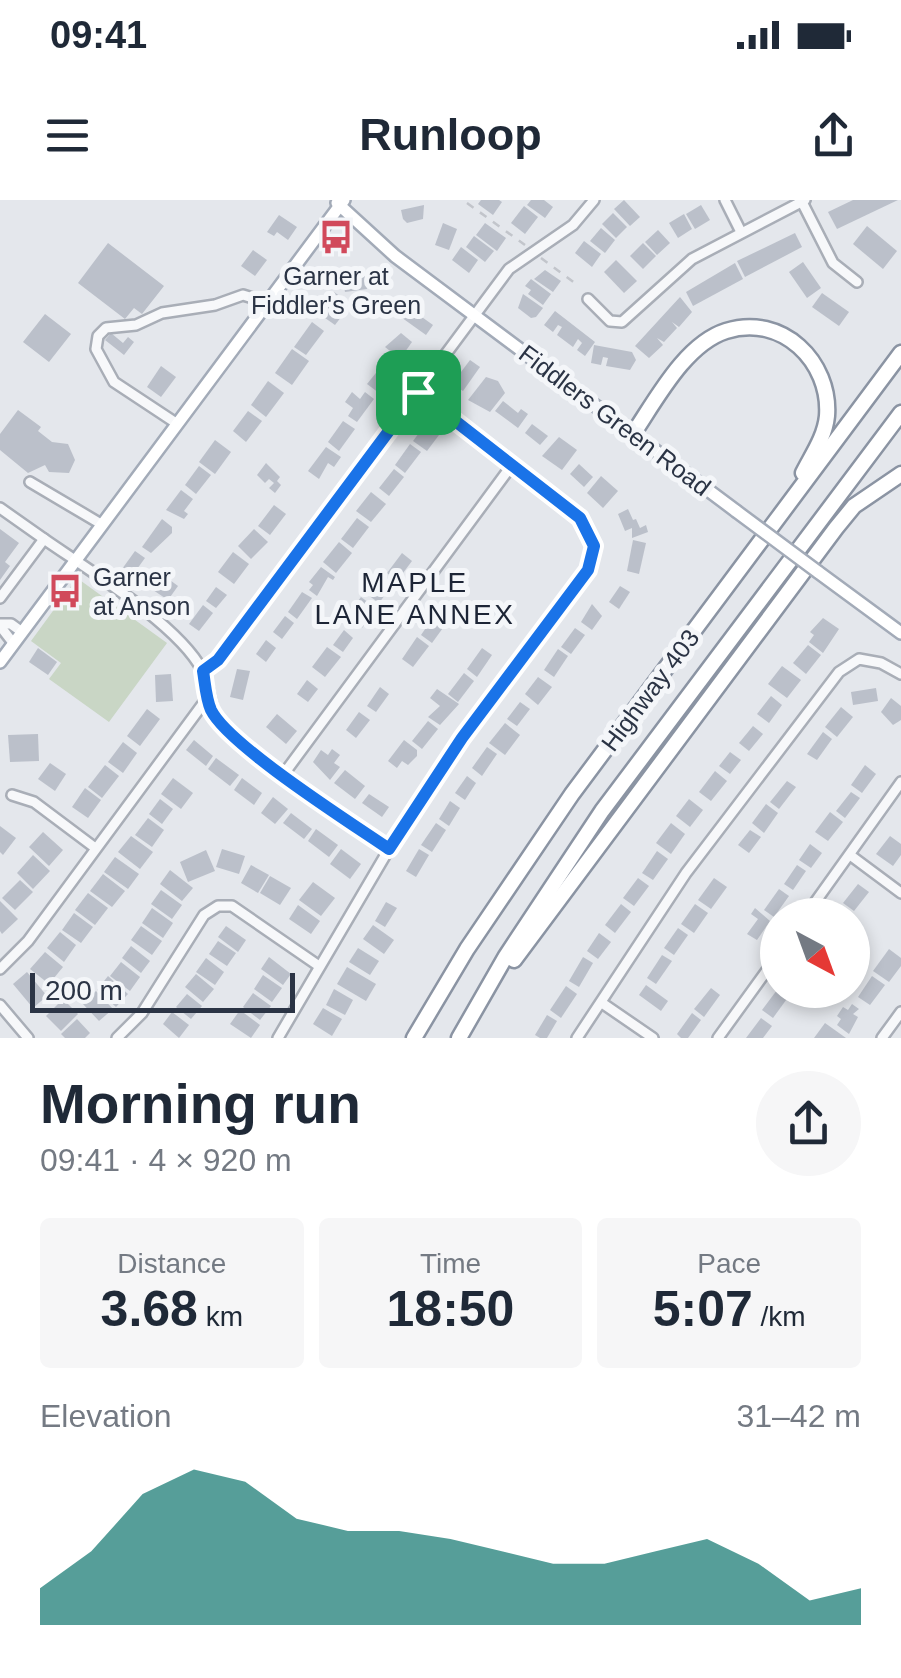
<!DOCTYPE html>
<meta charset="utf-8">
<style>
:root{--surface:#fff;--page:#f6f6f7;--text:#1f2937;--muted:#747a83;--accent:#0f766e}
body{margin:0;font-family:Arial,sans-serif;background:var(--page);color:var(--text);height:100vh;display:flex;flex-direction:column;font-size:38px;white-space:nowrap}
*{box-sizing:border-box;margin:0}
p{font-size:32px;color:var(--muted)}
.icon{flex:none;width:55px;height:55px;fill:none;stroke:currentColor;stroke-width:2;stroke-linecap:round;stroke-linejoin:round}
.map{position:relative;height:838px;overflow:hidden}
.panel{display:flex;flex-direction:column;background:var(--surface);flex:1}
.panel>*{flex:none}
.needle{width:65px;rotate:139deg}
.controls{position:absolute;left:760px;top:698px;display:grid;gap:20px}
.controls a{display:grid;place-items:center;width:110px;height:110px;border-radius:50%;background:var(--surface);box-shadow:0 5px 15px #0003;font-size:50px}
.scale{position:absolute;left:30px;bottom:25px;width:265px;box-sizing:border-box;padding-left:10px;border:5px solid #2b3445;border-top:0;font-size:28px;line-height:35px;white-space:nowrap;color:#2b3445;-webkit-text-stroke:8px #f4f6f9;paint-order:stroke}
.pin{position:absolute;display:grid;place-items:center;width:85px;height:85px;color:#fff;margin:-42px;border-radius:20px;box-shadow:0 5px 15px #0006}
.round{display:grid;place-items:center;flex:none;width:105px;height:105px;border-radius:52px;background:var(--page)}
.headline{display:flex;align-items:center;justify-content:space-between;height:170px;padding:0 40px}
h1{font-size:55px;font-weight:700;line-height:75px}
.figures{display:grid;grid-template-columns:repeat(3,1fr);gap:15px;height:170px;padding:10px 40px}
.figures div{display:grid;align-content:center;border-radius:10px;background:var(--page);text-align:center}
.figures b{font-size:50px;font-weight:700}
.figures small{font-size:28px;font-weight:400}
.figures p{font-size:28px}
.chart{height:280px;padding:20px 40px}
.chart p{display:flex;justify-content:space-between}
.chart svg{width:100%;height:180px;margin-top:10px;fill:var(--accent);opacity:.7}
.status{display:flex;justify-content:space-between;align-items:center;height:70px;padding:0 50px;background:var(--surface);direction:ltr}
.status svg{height:28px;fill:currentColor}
header{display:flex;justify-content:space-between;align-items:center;height:130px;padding:0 40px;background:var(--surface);font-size:45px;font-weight:700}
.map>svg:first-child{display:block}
.green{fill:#c9d6c5}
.building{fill:#bbc0ca}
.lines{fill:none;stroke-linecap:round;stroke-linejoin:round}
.minor-casing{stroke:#a9aeb7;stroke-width:14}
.major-casing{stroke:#a3abb8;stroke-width:16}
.highway-casing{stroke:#8b94a3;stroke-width:19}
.path{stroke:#c2c5cb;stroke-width:2.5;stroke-dasharray:8 8;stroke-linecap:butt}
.minor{stroke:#f7f8fa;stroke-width:9}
.major{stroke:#fff;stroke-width:11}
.highway{stroke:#fff;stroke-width:14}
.major-bridge-casing{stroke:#a3abb8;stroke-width:16;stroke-linecap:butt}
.major-bridge{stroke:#fff;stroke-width:11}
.route-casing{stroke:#fff;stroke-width:20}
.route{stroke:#1a73e8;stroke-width:12}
.labels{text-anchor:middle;stroke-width:10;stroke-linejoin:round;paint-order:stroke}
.poi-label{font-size:25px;fill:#2b3445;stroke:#f4f6f9}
.street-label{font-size:25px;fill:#2b3445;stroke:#f4f6f9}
.neighbourhood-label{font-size:28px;letter-spacing:2.5px;fill:#1d2536;stroke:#f4f6f9}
</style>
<div class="status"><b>09:41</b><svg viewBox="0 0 49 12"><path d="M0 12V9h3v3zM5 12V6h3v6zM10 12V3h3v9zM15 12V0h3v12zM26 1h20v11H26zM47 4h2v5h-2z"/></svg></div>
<header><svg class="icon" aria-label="menu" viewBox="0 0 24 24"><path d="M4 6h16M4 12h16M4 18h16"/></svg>Runloop<svg class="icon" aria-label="share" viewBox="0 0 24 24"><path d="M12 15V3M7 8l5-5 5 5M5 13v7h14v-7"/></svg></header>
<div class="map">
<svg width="901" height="838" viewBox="0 0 901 838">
<rect width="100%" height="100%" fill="#e4e7ec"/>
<!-- green -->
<path class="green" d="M77,378L167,443L109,522L49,479L61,463L31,441Z"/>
<!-- building -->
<g class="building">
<path d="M481,0H499L502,2L493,15L478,4Z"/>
<path d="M531,0H544L553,7L545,18L527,5Z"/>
<path d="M624,0L640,17L630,26L614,9Z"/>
<path d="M853,0H898L837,29L828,12Z"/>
<path d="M424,5L423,19L407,23L403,19L401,10Z"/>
<path d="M701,5L710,20L695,29L686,14Z"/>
<path d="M524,6L538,17L525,34L511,23Z"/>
<path d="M613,13L627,27L616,38L602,24Z"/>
<path d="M684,14L692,29L678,38L669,23Z"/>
<path d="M279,15L297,27L288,40L277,32L274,36L267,32Z"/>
<path d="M443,23L457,29L449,50L435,45Z"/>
<path d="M485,23L506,38L497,51L476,35Z"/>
<path d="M867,26L897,51L883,69L853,44Z"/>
<path d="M601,28L615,40L605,53L590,41Z"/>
<path d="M658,30L670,43L657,55L645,42Z"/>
<path d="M795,33L802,47L745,77L737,61Z"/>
<path d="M474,36L494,51L485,62L466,47Z"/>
<path d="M584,41L601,54L592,67L575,53Z"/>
<path d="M108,43L164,86L142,114L134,108L125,119L78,83Z"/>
<path d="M643,43L656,56L643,69L630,56Z"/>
<path d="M461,47L478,60L469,73L452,60Z"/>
<path d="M253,50L267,60L255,76L241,66Z"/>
<path d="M616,60L637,81L624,93L604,72Z"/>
<path d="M803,62L821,88L807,98L789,72Z"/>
<path d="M735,63L743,79L693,106L686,92Z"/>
<path d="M364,69L367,89L345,92L342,73Z"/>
<path d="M545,70L561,81L553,92L534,79Z"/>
<path d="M531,79L551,94L543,105L528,94L531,90L525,86Z"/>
<path d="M334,92L351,104L335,125L318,113Z"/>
<path d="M822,93L849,112L839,126L812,107Z"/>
<path d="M523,94L543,108L536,117L531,118L518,108Z"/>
<path d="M680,97L692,112L679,127L672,122L677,128L664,142L657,138L663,145L649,158L635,146Z"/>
<path d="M405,105L433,125L426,135L398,115Z"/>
<path d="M555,111L595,142L585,156L577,150L582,143L578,139L573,147L557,135L562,127L558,125L553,132L544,125Z"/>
<path d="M45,114L71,134L49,162L23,142Z"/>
<path d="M312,122L324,131L306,155L294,147Z"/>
<path d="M111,133L123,143L128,137L134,142L124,155L105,140Z"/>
<path d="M401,133L412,142L400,159L385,147Z"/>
<path d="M594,145L632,152L636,160L630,170L606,166L608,158L603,157L601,165L591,163Z"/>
<path d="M292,149L309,161L292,185L275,173Z"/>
<path d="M470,160L480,167L463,191L452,184Z"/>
<path d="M384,163L396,172L379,193L367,184Z"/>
<path d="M161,166L176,177L161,197L147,187Z"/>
<path d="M486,177L498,181L505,193L490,212L468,200Z"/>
<path d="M268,181L284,193L266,217L251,205Z"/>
<path d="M352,192L360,199L365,192L374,199L357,222L348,216L353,208L345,202Z"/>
<path d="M503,201L518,213L521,209L528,214L518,228L495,211Z"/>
<path d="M18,210L41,227L38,231L52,242L68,244L75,260L69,273L49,272L45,265L28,273L0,250V234Z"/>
<path d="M248,211L262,221L246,242L233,231Z"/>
<path d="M343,221L355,229L339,251L328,242Z"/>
<path d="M428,221L442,231L427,251L413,241Z"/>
<path d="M532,224L548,236L540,245L525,233Z"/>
<path d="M559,237L577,250L562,270L542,256Z"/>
<path d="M215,240L231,252L215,274L199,262Z"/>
<path d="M410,244L421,252L405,273L395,265Z"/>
<path d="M326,247L341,257L334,267L328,263L319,279L308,271Z"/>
<path d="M266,263L280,277L277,281L281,285L275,293L269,288L274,283L269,279L265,283L257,275Z"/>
<path d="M579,264L593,277L584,287L570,274Z"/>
<path d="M199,266L211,275L196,294L185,285Z"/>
<path d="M394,269L404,277L389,296L379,288Z"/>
<path d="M601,276L618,291L603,308L587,293Z"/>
<path d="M181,290L193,299L184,311L188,314L184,319L166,310Z"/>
<path d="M371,292L386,304L371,322L356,311Z"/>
<path d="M274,305L286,314L270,335L258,326Z"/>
<path d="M628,309L633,320L636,319L640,328L646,325L648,332L632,338V328L625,331L618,314Z"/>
<path d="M357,318L369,327L353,348L341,339Z"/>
<path d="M162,319L172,327V333L151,353L142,347Z"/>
<path d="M0,329L19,343L5,362L10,366L0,380Z"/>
<path d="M254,329L268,342L251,359L238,346Z"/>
<path d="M633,340L646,343L639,374L627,371Z"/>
<path d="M339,342L352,353L336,373L323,362Z"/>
<path d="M135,351L145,358L132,376L122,369Z"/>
<path d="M233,352L249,364L234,384L218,372Z"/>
<path d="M402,353L412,361L397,381L387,373Z"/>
<path d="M321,367L335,377L333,380L328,377L317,396L309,390L313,385L309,382Z"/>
<path d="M155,369L178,386L168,400L144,384Z"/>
<path d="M383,374L394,383L379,403L368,395Z"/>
<path d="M620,386L630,392L619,409L609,402Z"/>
<path d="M216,387L227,395L216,408L206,401Z"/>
<path d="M302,392L312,398L297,419L288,412Z"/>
<path d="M361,397L377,409L362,428L346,417Z"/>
<path d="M592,404L602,416L592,430L581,422Z"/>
<path d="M203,405L213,413L199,431L189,424Z"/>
<path d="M436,413L448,421L432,443L421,435Z"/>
<path d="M285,416L294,423L282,439L273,432Z"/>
<path d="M823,418L839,429L823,453L809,442L814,435L810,432Z"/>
<path d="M575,428L585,435L571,454L561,447Z"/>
<path d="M344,430L353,438L343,452L333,445Z"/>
<path d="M417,437L429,446L413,467L402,459Z"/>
<path d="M266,440L276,448L266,462L256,454Z"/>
<path d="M808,445L821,455L806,474L793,463Z"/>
<path d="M327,447L341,457L325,477L312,467Z"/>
<path d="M38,448L57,462L48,475L29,462Z"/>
<path d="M482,448L492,455L477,477L467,469Z"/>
<path d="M558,449L568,456L554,477L544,470Z"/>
<path d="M782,466L801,480L787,498L768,484Z"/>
<path d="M237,469L250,471L243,500L230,497Z"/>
<path d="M464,473L474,481L458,502L448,494Z"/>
<path d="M171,474L173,501L156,502L155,475Z"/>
<path d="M538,477L552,487L538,505L525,494Z"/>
<path d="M307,480L318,489L308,502L297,494Z"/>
<path d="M380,487L389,494L376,512L367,506Z"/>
<path d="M876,488L878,501L853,505L851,492Z"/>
<path d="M437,489L459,504L440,525L428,517L440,506L430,498Z"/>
<path d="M771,496L782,505L769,523L757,514Z"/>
<path d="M891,498L901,506V520L893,525L881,512Z"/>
<path d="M520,502L530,509L517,526L507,519Z"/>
<path d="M841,507L853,517L837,537L825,527Z"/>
<path d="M147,509L160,519L140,546L127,536Z"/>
<path d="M359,512L370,520L356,538L346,530Z"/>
<path d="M277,514L297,531L286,544L266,527Z"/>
<path d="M428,521L438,529L422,549L412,541Z"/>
<path d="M505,523L520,535L505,555L489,543Z"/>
<path d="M753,526L763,534L749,551L739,543Z"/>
<path d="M823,532L832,539L817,560L807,554Z"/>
<path d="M38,534L39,561L10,562L8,535Z"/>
<path d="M194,540L213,556L206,566L186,550Z"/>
<path d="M404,540L417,550V556L408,565L402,561L397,568L388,561Z"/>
<path d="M123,542L137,553L123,573L108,562Z"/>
<path d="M487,547L497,554L482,576L472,568Z"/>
<path d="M332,549L340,555L334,563L340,567L330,580L313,562L321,550L328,555Z"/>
<path d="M730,552L741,560L730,574L719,566Z"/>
<path d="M216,558L239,575L230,586L208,569Z"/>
<path d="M50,563L66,574L55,591L38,579Z"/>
<path d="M105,565L119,576L102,598L88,587Z"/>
<path d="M865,565L876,574L862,593L851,585Z"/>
<path d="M345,570L365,586L355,599L334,583Z"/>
<path d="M715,571L727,581L711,601L699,592Z"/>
<path d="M467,576L476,583L465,600L455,593Z"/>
<path d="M173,578L193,593L181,609L161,594Z"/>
<path d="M242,578L262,593L254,605L234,590Z"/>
<path d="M787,581L796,587L779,609L770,602Z"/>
<path d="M85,588L101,600L88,618L72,607Z"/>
<path d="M851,592L860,598L845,618L836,611Z"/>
<path d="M369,594L389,607L382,617L362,603Z"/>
<path d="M273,597L288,609L275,624L261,613Z"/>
<path d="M160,599L173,609L162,624L149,614Z"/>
<path d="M689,599L703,610L690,627L676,616Z"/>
<path d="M450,601L460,608L449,626L439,619Z"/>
<path d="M766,604L778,613L764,633L752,623Z"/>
<path d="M830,612L843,622L828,641L815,632Z"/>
<path d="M291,613L312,629L304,639L283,623Z"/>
<path d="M148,618L164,630L152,647L135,635Z"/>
<path d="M436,623L446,630L432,652L421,645Z"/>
<path d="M671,623L685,634L671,654L656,643Z"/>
<path d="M0,626L16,638L3,655L0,652Z"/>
<path d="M316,629L338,645L329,657L308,641Z"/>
<path d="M750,630L761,637L749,653L738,645Z"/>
<path d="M43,632L63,650L49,666L29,647Z"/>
<path d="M131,636L153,652L140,669L118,652Z"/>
<path d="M890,636L901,644V655L893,666L876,654Z"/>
<path d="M810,644L822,653L811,668L799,660Z"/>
<path d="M222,649L245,656L239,674L216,667Z"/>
<path d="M341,649L361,664L350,679L330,664Z"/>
<path d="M419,649L429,655L416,677L406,671Z"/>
<path d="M206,650L215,671L188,682L180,662Z"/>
<path d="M657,651L668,659L653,680L642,673Z"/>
<path d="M33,655L50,671L33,689L17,673Z"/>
<path d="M115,657L139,674L128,689L104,672Z"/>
<path d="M251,665L269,675L258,693L241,683Z"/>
<path d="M797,665L806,671L793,690L784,684Z"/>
<path d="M170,670L193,688L182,701L160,684Z"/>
<path d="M103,674L125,691L112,707L90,691Z"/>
<path d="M270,676L291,688L280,705L260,693Z"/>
<path d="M638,678L649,686L634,706L623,698Z"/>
<path d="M714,678L727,687L711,709L698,700Z"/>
<path d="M20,680L33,692L15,710L2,698Z"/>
<path d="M313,682L335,698L321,716L299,700Z"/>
<path d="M858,684L869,692L854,711L843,703Z"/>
<path d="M779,689L789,696L774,717L764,710Z"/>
<path d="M161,690L182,705L172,719L151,704Z"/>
<path d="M88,693L108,708L95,725L75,710Z"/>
<path d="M0,701L18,719L2,734L0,731Z"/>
<path d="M386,702L397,708L385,727L375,721Z"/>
<path d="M621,704L631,712L615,733L605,725Z"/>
<path d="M695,704L708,713L694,733L681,724Z"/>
<path d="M298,705L320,721L311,734L289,719Z"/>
<path d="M152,708L173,723L163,738L142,723Z"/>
<path d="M755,708L770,721L757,740L747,734L758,719L751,714Z"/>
<path d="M74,713L93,727L81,743L62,730Z"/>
<path d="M373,725L394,740L384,754L363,739Z"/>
<path d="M141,726L162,741L152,755L131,740Z"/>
<path d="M226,726L246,740L238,752L218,737Z"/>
<path d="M678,728L688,735L674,755L664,748Z"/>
<path d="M60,732L76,745L64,762L47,748Z"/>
<path d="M599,733L611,742L598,759L587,751Z"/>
<path d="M218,741L236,753L227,766L209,754Z"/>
<path d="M131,746L150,761L141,773L122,758Z"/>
<path d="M358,748L379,761L370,775L349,762Z"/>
<path d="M889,749L901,758V766L889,782L873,771Z"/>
<path d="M45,752L63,767L49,784L30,769Z"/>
<path d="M662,755L672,761L656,784L647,778Z"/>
<path d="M269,757L291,774L283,785L261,769Z"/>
<path d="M583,757L593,763L579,787L569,781Z"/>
<path d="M206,758L224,772L215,785L196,772Z"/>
<path d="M121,762L140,777L130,791L110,776Z"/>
<path d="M347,767L376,784L366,801L337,784Z"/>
<path d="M27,772L47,796L33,808L13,784Z"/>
<path d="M196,774L214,789L203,802L185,787Z"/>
<path d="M263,775L282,788L272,802L254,789Z"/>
<path d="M108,776L128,794L116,807L97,790Z"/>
<path d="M872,776L885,785L870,805L858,797Z"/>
<path d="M646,785L668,801L661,811L639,795Z"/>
<path d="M566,786L577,794L561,818L550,810Z"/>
<path d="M711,788L720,795L704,817L694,809Z"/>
<path d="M334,789L353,800L345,815L326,805Z"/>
<path d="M777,790L789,796L773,818L762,810Z"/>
<path d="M96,791L113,809L99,821L82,803Z"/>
<path d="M253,793L271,806L260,820L243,807Z"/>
<path d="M187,794L202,806L191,819L176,807Z"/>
<path d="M63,799L78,814L61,831L46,816Z"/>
<path d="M852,804L859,809L853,814L858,817L849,834L837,825L841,819L837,816L843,807L848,810Z"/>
<path d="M323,808L342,819L332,836L313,824Z"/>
<path d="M240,810L260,825L251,838L230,824Z"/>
<path d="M172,812L189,825L179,838L163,824Z"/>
<path d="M692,813L701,820L688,838H681L677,834Z"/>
<path d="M547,815L557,821L547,838H540L535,835Z"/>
<path d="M761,818L772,826L763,838H746Z"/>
<path d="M77,819L90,833L85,838H65L61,834Z"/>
<path d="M825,823L846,838H814Z"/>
</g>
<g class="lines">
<!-- minor casing -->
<g class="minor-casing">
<g id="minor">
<path d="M725,0L741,32"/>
<path d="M802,2L833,63L857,82"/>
<path d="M588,99L610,121L622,122L692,59L805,0"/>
<path d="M176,223L114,182L96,149L98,136L106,128L136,125L162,113L215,105L243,95L266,102"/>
<path d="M30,282L101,324"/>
<path d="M0,308L44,339"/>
<path d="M0,398L44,339C87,369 179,425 202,470C214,494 205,509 229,531C277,576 335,612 389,649"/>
<path d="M0,424H11L22,432"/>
<path d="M0,426L14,444"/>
<path d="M203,471L219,459L509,69L573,25L594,0"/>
<path d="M283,575L512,265"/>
<path d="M12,595L34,602L94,647"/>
<path d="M850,655L901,693"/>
<path d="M806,715L901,582"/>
<path d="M0,769L28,741L208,497"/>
<path d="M602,803L653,838"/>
<path d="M0,805L28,838"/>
<path d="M117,838L142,813L204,715L218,706H232L319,766"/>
<path d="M278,838L389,649L463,538L589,370L595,346L580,318L418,191"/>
<path d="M577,838L686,673L839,472L859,459L881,463L901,474"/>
<path d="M718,838L778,755"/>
<path d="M882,838L901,812"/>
</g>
</g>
<!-- major casing -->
<g class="major-casing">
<g id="major">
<path d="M337,3L395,56L736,311"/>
<path d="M818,372L901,433"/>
<path d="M0,462L344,0"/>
</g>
</g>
<!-- highway casing -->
<g class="highway-casing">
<g id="highway">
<path d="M633,234C656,200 685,144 726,131C782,113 831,162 827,216C825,237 812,255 803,273"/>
<path d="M514,760L836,328L854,306L901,274"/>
<path d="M414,838L467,749L572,594L901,153"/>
<path d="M459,838L506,756L602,611L901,213"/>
</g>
</g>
<!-- path -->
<g class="path">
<path d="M467,3L525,45"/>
<path d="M541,58L576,84"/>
</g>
<!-- minor -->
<use href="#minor" class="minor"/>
<!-- major -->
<use href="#major" class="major"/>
<!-- highway -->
<use href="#highway" class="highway"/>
<!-- major-bridge casing -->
<g class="major-bridge-casing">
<path id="major-bridge" d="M736,311L818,372"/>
</g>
<!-- major-bridge -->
<use href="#major-bridge" class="major-bridge"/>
</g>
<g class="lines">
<!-- route casing -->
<g class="route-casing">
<path id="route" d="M418,192L580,318L594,346L588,370L462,538L389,649C351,623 228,545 211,510C206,499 205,483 203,471L218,460Z"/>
</g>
<!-- route -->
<use href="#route" class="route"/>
</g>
<!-- icons -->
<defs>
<g id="bus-bare" transform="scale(2.7)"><path d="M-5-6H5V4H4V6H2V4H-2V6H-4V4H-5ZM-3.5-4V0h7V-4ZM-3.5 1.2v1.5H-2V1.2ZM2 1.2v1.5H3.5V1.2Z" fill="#d1495b" stroke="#f4f6f9" stroke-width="2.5" paint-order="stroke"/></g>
</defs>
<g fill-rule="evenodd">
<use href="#bus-bare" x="336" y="37"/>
<use href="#bus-bare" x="65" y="391"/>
</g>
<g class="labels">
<!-- poi labels -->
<g class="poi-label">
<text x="336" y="85">Garner at<tspan x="336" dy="29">Fiddler's Green</tspan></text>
<text x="93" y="386" text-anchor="start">Garner<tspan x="93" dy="29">at Anson</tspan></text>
</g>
<!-- street labels -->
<g class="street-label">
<text transform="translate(615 220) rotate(37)" y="9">Fiddlers Green Road</text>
<text transform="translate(650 490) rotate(-53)" y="9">Highway 403</text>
</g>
<!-- neighbourhood labels -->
<g class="neighbourhood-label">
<text x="415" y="392">MAPLE<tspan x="415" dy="32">LANE ANNEX</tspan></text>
</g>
</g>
</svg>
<div class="controls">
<a><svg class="needle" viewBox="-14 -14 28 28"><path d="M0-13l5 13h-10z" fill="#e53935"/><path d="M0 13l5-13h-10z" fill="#747a83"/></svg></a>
</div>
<div class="scale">200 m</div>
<div class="pin" style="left:418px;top:192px;background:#1e9e55"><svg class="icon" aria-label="arrive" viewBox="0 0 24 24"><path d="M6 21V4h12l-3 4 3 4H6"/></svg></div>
</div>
<section class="panel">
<div class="headline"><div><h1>Morning run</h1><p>09:41 · 4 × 920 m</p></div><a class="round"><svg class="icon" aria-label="share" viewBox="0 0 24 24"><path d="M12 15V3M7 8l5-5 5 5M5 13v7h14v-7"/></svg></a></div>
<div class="figures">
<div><p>Distance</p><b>3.68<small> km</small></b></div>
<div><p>Time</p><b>18:50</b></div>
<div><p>Pace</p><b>5:07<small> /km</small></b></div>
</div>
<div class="chart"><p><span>Elevation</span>31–42 m</p>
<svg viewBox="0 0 160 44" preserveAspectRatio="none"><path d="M0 44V35L10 26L20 12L30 6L40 9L50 18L60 21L70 21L80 23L90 26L100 29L110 29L120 26L130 23L140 29L150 38L160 35V44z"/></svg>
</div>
</section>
